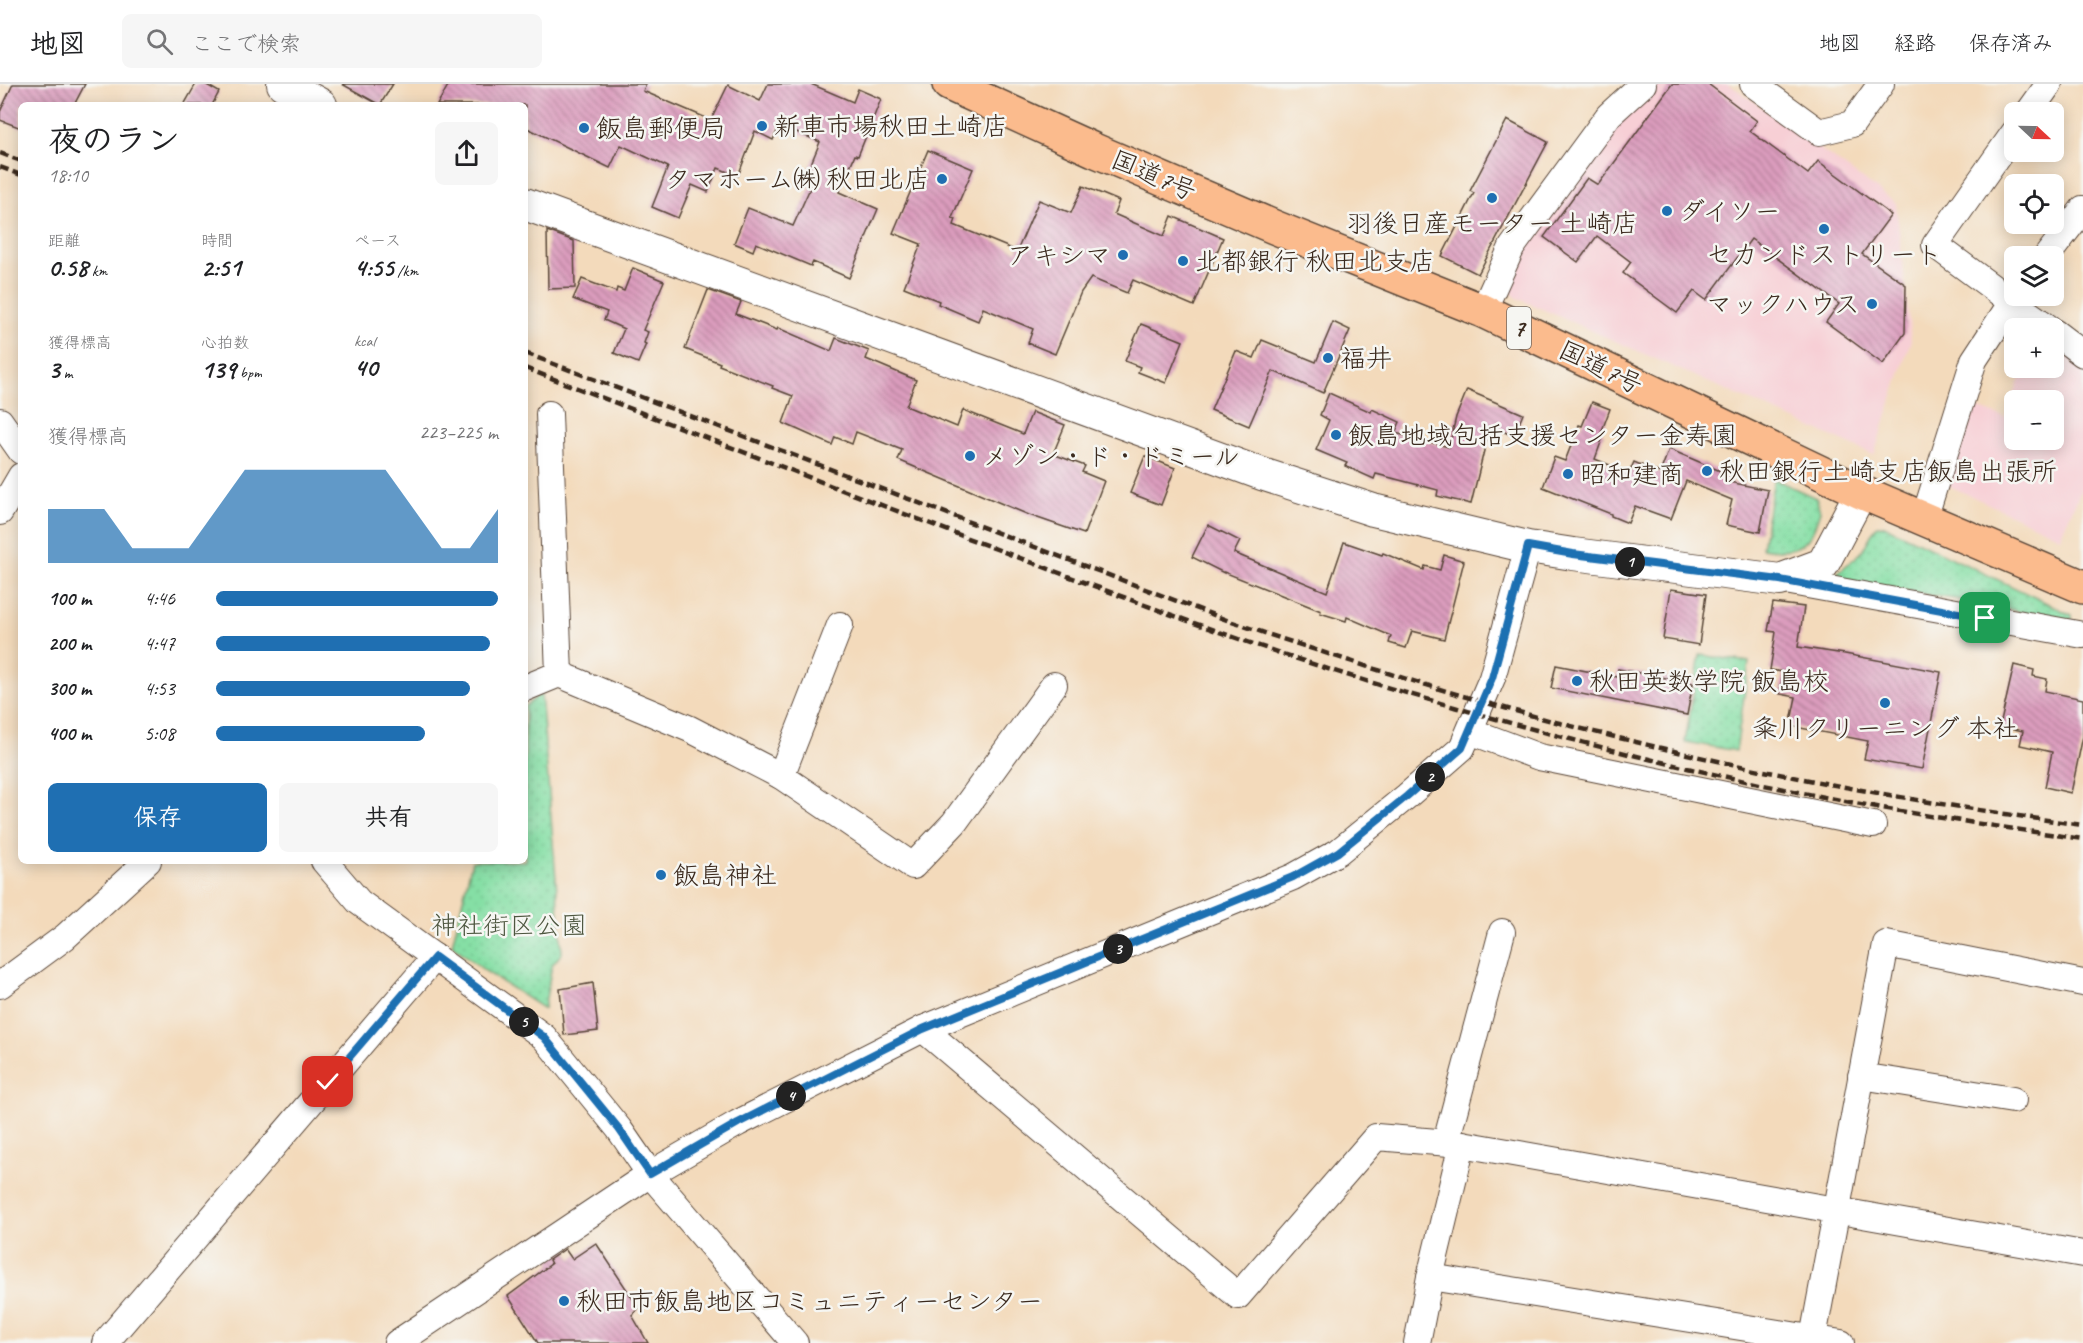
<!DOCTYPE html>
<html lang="ja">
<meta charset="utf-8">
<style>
:root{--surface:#fff;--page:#f6f6f6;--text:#202124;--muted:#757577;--line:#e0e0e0;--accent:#1f6fb2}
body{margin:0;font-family:Caveat,"Klee One",sans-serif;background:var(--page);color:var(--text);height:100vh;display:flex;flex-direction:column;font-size:22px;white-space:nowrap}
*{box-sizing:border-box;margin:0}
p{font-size:20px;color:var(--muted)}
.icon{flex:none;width:33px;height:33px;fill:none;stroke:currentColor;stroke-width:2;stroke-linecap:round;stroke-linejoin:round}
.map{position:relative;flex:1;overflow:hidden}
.side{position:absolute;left:18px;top:18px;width:510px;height:762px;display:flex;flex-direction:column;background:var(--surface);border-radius:9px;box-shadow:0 3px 15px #0003}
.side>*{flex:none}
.needle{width:39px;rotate:112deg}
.fabs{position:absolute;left:2004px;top:18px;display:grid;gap:12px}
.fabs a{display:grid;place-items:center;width:60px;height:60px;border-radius:9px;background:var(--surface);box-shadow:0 3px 15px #0003;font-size:30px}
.pin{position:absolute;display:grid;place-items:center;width:51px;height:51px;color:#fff;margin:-26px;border-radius:12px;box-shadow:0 3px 9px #0006}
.km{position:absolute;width:30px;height:30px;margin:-15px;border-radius:50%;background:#222;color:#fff;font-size:16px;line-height:30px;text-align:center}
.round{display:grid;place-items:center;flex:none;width:63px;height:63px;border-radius:9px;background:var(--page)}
.head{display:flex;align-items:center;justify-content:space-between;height:102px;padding:0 30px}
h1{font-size:33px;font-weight:800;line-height:45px}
.stats{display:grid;grid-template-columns:repeat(3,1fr);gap:9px;height:102px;padding:6px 30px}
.stats div{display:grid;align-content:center}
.stats b{font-size:26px;font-weight:800}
.stats small{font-size:16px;font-weight:400}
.stats p{font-size:16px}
.chart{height:168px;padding:12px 30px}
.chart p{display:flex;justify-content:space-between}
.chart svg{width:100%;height:108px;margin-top:6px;fill:var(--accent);opacity:.7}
.cta{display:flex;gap:12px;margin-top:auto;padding:12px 30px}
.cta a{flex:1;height:69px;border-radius:9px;background:var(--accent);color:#fff;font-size:24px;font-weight:800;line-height:69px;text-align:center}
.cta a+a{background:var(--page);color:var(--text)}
ul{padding:0 30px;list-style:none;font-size:20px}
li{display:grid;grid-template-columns:96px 72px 1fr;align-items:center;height:45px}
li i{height:15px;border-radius:8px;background:var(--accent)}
header{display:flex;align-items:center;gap:36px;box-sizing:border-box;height:84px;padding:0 30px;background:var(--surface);border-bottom:2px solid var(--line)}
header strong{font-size:28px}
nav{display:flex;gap:33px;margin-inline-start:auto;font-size:21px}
.search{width:420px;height:54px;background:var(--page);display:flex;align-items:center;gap:15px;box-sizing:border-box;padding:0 21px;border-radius:9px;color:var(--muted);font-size:22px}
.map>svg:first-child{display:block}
.built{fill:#f7cfd5;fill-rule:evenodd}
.grass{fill:url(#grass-dots);stroke:#608462;stroke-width:1.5}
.building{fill:url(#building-back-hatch)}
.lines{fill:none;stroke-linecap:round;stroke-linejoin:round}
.minor-casing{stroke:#574436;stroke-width:28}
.tertiary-casing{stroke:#574436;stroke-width:34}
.trunk-casing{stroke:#574436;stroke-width:36}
.minor{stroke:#fff;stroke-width:26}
.tertiary{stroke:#fff;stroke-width:32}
.trunk{stroke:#fbbb8d;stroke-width:33}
.rail{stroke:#3b2a1e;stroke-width:4.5;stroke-dasharray:9 4.5;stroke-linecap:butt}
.route-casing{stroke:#fff;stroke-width:12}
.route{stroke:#1f6fb2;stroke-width:8}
.poi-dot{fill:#1f6fb2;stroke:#f6f6f2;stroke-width:2}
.labels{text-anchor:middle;stroke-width:5;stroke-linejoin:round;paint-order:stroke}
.shield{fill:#f6f6f2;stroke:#73675e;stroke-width:1.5}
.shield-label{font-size:24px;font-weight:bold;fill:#3b2a1e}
.poi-label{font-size:26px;fill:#3b2a1e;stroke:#f6f6f2;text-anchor:start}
.street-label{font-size:26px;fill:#3b2a1e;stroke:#f6f6f2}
.park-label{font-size:26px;fill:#4e5740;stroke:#f6f6f2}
</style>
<header>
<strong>地図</strong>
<div class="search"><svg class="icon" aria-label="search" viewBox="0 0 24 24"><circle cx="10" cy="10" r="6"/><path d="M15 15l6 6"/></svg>ここで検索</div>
<nav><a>地図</a><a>経路</a><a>保存済み</a></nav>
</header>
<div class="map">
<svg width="2083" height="1259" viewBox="0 0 2083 1259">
<defs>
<pattern id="grass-dots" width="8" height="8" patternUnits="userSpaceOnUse" patternTransform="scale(1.5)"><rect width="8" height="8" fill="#85dfa5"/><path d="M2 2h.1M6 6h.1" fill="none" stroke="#74c08e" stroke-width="1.8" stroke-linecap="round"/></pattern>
<pattern id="building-back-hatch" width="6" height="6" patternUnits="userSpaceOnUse" patternTransform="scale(1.5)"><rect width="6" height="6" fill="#db9cbd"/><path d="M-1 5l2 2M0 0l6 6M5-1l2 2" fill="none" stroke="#b37f99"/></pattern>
</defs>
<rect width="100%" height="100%" fill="#f6f6f2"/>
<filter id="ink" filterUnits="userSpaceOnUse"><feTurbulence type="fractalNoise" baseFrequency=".0167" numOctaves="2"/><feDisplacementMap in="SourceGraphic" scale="12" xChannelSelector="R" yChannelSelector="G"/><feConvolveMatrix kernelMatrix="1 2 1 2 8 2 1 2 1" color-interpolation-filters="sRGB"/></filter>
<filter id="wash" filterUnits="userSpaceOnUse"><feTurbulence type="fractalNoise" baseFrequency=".008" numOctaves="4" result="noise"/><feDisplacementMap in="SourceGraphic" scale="24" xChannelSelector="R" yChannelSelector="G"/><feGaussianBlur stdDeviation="1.35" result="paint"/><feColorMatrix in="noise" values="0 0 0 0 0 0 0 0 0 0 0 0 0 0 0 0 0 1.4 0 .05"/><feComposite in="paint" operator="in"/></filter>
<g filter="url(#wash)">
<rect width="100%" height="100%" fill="#f3dabb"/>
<!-- built -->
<g class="built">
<path d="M1656,0H1729L1896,119L1911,256L1874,371L1517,214L1509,207L1508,198L1519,170L1634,19Z"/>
<path d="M2054,258L2083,278V402L2060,453L1943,399L1969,321L2005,334L2024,284H2054ZM2014,316H2054V356H2014Z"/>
</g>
<!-- grass -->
<g class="grass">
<path d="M1774,395L1816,414L1820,427C1817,436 1814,448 1808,455C1797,468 1777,467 1762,464Z"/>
<path d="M1878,441L1885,442L2072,531V536L2066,538L1985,520L1837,496L1835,491L1861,469L1874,446Z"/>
<path d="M1700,571L1749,578L1736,667L1685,658Z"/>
<path d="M541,610L562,869L552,881L544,925L485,887L452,861L472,777H525V622Z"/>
</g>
<g id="blocks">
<!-- building -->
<g class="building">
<path d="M13,0H85L74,21H21V44L0,36V28Z"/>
<path d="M196,0H205L219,8L212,21H184Z"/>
<path d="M342,0H393L380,21Z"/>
<path d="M449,0H646L643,7L711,36L728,1L760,17L768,0H811L853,18L858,5L881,15L858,72L855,71L839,108L878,125L849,194L813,178L811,182L756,159L753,167L734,159L748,124L793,142L811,102L803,99L820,58L780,41L773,56L755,47L738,92L718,84L708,108L692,101L678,134L652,123L668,83L621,61L610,84L525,43V21H437Z"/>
<path d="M1672,0H1708L1757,37L1750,47L1808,90L1818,77L1891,131L1862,170L1906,201L1905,249L1883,280L1826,238L1839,220L1751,155L1706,216L1694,207L1677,229L1623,189L1631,178L1597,152L1578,178L1544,153L1587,94L1598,101Z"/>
<path d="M1507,36L1548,58L1478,190L1442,172L1474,109L1470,107Z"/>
<path d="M928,66L973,85L952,134L956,135L954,141L1017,167L1039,116L1071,129L1083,102L1119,117L1114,130L1164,152L1172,132L1223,154L1194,222L1133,196L1127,209L1091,194L1081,208L1055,270L1028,259L1033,245L983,224L978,237L938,220L939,217L904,203L921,160L893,149Z"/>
<path d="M547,147L574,157L575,204L548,205Z"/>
<path d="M633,184L664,197L643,246L648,248L644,259L646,260L638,279L614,269L624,245L604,236L607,228L573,215L582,195L616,208L617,204L624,207Z"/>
<path d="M708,206L741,218L736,230L777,246L778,244L831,267L836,254L869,267L866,275L916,296L906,322L957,343L963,326L1023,350L1032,328L1065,341L1053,370L1085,382L1082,388L1104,397L1084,450L1029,431L898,376L902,366L856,348L852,360L835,353L832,361L783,339L793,312L772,304L773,302L719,281L720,279L685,265Z"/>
<path d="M1333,238L1350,246L1323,309L1273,287L1249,342L1211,326L1236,267L1254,274L1262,256L1316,278Z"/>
<path d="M1141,240L1183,257L1166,299L1138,288L1140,283L1125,277Z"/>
<path d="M1467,306L1523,330L1514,352L1490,342L1471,420L1437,412L1438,406L1376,390L1374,395L1345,382L1347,379L1316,366L1329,336L1320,331L1329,309L1371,328L1372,325L1400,338L1395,349L1449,363L1456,333Z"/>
<path d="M1592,318L1610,325L1601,349L1604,350L1595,375L1629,389L1634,378L1660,389L1669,365L1732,392L1729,398L1768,406L1760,448L1726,441L1732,416L1686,397L1671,435L1635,422L1628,439L1611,432V430L1543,403L1554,373L1565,377L1579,341L1582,342Z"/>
<path d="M1145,372L1175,384L1161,421L1130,409Z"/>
<path d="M1208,441L1240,457L1234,469L1327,508L1344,458L1382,471L1383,469L1424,486L1425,482L1440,486L1444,471L1464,477L1444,555L1412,547L1406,564L1389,559L1391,552L1347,533L1346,537L1320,529L1321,527L1224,488V489L1192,473Z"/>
<path d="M1671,505L1706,510L1699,561L1663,555Z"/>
<path d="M1773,519L1804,523L1798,563L1845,570L1941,588L1922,685L1864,675L1868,657L1790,642L1796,613L1780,610L1783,588L1770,586L1776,548L1768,547Z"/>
<path d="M1556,581L1617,593L1618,585L1693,599L1687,631L1551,604Z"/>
<path d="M2014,581L2034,586L2033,592L2047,595L2045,607L2083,615V652L2071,709L2045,703L2052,668L2020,661L2023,647L2000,642Z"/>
<path d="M593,899L598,947L564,951L560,905Z"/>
<path d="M596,1159L639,1224L632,1231L648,1259H538L508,1212L551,1180L549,1176L565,1165L572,1175Z"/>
</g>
</g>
</g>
<g filter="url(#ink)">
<use href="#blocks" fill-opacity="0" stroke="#574436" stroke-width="1.5"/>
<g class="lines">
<!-- minor casing -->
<g class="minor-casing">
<g id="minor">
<path d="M1753,0L1819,48L1852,40L1881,0"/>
<path d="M2029,28L2049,0"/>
<path d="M2014,49L1935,161L2012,218L2017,212"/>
<path d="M2047,172L2083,125"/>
<path d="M1483,227L1512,163L1609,31L1643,0"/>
<path d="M2054,248L2083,270"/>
<path d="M549,330L559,590"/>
<path d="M0,337L21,367"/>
<path d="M0,428L21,392"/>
<path d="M1924,435L1974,276L2012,218L2049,244"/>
<path d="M1780,496L2083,551"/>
<path d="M525,604L559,590L690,645L781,692L913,782L954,739L1054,601"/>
<path d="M1470,647L1539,673L1873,741"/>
<path d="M781,692L840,541"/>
<path d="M324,777L359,818L544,953L619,1045L650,1090L795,1259"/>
<path d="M0,901L65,853L148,777"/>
<path d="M923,945L1238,1212L1376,1053L1462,1060"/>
<path d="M1861,992L2013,1016"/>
<path d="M1446,1058L1502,848"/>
<path d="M1430,1193L1841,1259"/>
<path d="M105,1259L435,873"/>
<path d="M397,1259L650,1090L738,1039L923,945L1293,793L1338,768L1407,712L1462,664L1492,594L1528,463"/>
<path d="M1417,1259L1430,1193L1462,1060L2083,1170"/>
<path d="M1812,1259L1886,860L2083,899"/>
</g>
</g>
<!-- tertiary casing -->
<g class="tertiary-casing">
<g id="tertiary">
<path d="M283,0L321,21"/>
<path d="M525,120L1262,390L1373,426L1528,463L1573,470L1780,496L1823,480L1861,408"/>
</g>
</g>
<!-- trunk casing -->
<g class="trunk-casing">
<path id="trunk" d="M949,0L1094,66L1274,143L1483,227L1861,408L2083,503"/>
</g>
<!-- minor -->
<use href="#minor" class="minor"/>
<!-- tertiary -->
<use href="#tertiary" class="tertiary"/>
<!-- trunk -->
<use href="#trunk" class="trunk"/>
<!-- rail -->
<g class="rail">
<path d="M0,69L21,77"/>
<path d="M0,83L21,91"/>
<path d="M525,269L1232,538C1365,583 1499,626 1636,658C1784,694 1933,721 2083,741"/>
<path d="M525,284C671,340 816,396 962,452C1089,500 1217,550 1347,591C1509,641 1673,685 1840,716C1921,732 2002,743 2083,755"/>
</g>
</g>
</g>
<g class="lines" filter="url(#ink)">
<!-- route casing -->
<g class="route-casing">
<path id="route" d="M328,998L435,873L544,953L619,1045L650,1090L738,1039L923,945L1293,793L1338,768L1407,712L1462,664L1492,594L1528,462L1573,470L1780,496L1985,534"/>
</g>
<!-- route -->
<use href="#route" class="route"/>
</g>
<!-- markers -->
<g class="poi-dot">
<circle cx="762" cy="42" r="6"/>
<circle cx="584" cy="44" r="6"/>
<circle cx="942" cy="95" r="6"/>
<circle cx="1492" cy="114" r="6"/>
<circle cx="1667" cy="127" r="6"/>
<circle cx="1824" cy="145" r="6"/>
<circle cx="1123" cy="171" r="6"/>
<circle cx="1183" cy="177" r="6"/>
<circle cx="1872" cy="220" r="6"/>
<circle cx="1328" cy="274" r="6"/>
<circle cx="1336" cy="351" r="6"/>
<circle cx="970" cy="372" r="6"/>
<circle cx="1707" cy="387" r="6"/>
<circle cx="1568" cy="390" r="6"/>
<circle cx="1577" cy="597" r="6"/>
<circle cx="1885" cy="619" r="6"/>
<circle cx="661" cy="791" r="6"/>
<circle cx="564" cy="1217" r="6"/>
</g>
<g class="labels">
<!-- shield labels -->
<rect class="shield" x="1507" y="223" width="24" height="42" rx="4.5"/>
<g class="shield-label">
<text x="1519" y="252">7</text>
</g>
<!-- poi labels -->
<g class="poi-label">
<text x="774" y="51">新車市場秋田土崎店</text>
<text x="596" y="53">飯島郵便局</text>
<text x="930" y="104" text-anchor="end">タマホーム㈱ 秋田北店</text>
<text x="1679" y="136">ダイソー</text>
<text x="1492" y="148" text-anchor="middle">羽後日産モーター 土崎店</text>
<text x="1824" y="179" text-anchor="middle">セカンドストリート</text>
<text x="1111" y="180" text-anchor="end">アキシマ</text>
<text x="1195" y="186">北都銀行 秋田北支店</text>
<text x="1860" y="229" text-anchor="end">マックハウス</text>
<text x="1340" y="283">福井</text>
<text x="1348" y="360">飯島地域包括支援センター金寿園</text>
<text x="982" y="381">メゾン・ド・ドミール</text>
<text x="1719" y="396">秋田銀行土崎支店飯島出張所</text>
<text x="1580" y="399">昭和建商</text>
<text x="1589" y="606">秋田英数学院 飯島校</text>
<text x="1885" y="653" text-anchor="middle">粂川クリーニング 本社</text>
<text x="673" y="800">飯島神社</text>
<text x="576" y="1226">秋田市飯島地区コミュニティーセンター</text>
</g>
<!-- street labels -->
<g class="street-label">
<text transform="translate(1154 91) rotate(23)" y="9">国道7号</text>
<text transform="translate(1601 283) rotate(26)" y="9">国道7号</text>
</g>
<!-- park labels -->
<g class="park-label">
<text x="509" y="850">神社街区公園</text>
</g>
</g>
</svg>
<div class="fabs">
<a><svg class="needle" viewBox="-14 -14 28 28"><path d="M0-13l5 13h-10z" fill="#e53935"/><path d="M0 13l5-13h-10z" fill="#757577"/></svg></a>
<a><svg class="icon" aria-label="locate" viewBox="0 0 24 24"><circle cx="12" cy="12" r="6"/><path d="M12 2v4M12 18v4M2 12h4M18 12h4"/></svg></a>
<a><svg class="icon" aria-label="layers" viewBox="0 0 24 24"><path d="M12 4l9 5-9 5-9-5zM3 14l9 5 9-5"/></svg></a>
<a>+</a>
<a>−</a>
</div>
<div class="pin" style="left:1985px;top:534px;background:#1e9e55"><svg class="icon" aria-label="arrive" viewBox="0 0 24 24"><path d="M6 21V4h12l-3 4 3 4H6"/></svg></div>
<div class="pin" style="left:328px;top:998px;background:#d93025"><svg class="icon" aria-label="check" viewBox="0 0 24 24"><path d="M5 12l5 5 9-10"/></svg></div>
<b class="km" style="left:1630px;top:478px">1</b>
<b class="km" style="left:1430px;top:693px">2</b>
<b class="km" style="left:1118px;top:865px">3</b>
<b class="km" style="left:791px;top:1012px">4</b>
<b class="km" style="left:524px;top:938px">5</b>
<section class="side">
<div class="head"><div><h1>夜のラン</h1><p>18:10</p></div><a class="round"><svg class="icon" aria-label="share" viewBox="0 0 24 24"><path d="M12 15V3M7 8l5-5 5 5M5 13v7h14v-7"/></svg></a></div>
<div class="stats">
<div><p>距離</p><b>0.58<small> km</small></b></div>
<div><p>時間</p><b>2:51</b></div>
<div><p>ペース</p><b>4:55<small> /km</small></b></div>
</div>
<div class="stats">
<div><p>獲得標高</p><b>3<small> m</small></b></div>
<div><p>心拍数</p><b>139<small> bpm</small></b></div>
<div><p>kcal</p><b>40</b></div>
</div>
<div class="chart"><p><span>獲得標高</span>223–225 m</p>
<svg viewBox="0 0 160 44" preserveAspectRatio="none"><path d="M0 44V22L10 22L20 22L30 38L40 38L50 38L60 22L70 6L80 6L90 6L100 6L110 6L120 6L130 22L140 38L150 38L160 22V44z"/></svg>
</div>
<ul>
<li><b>100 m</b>4:46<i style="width:100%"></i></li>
<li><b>200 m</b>4:47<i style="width:97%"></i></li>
<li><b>300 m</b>4:53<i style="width:90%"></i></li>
<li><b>400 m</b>5:08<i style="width:74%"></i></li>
</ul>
<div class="cta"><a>保存</a><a>共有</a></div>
</section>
</div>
